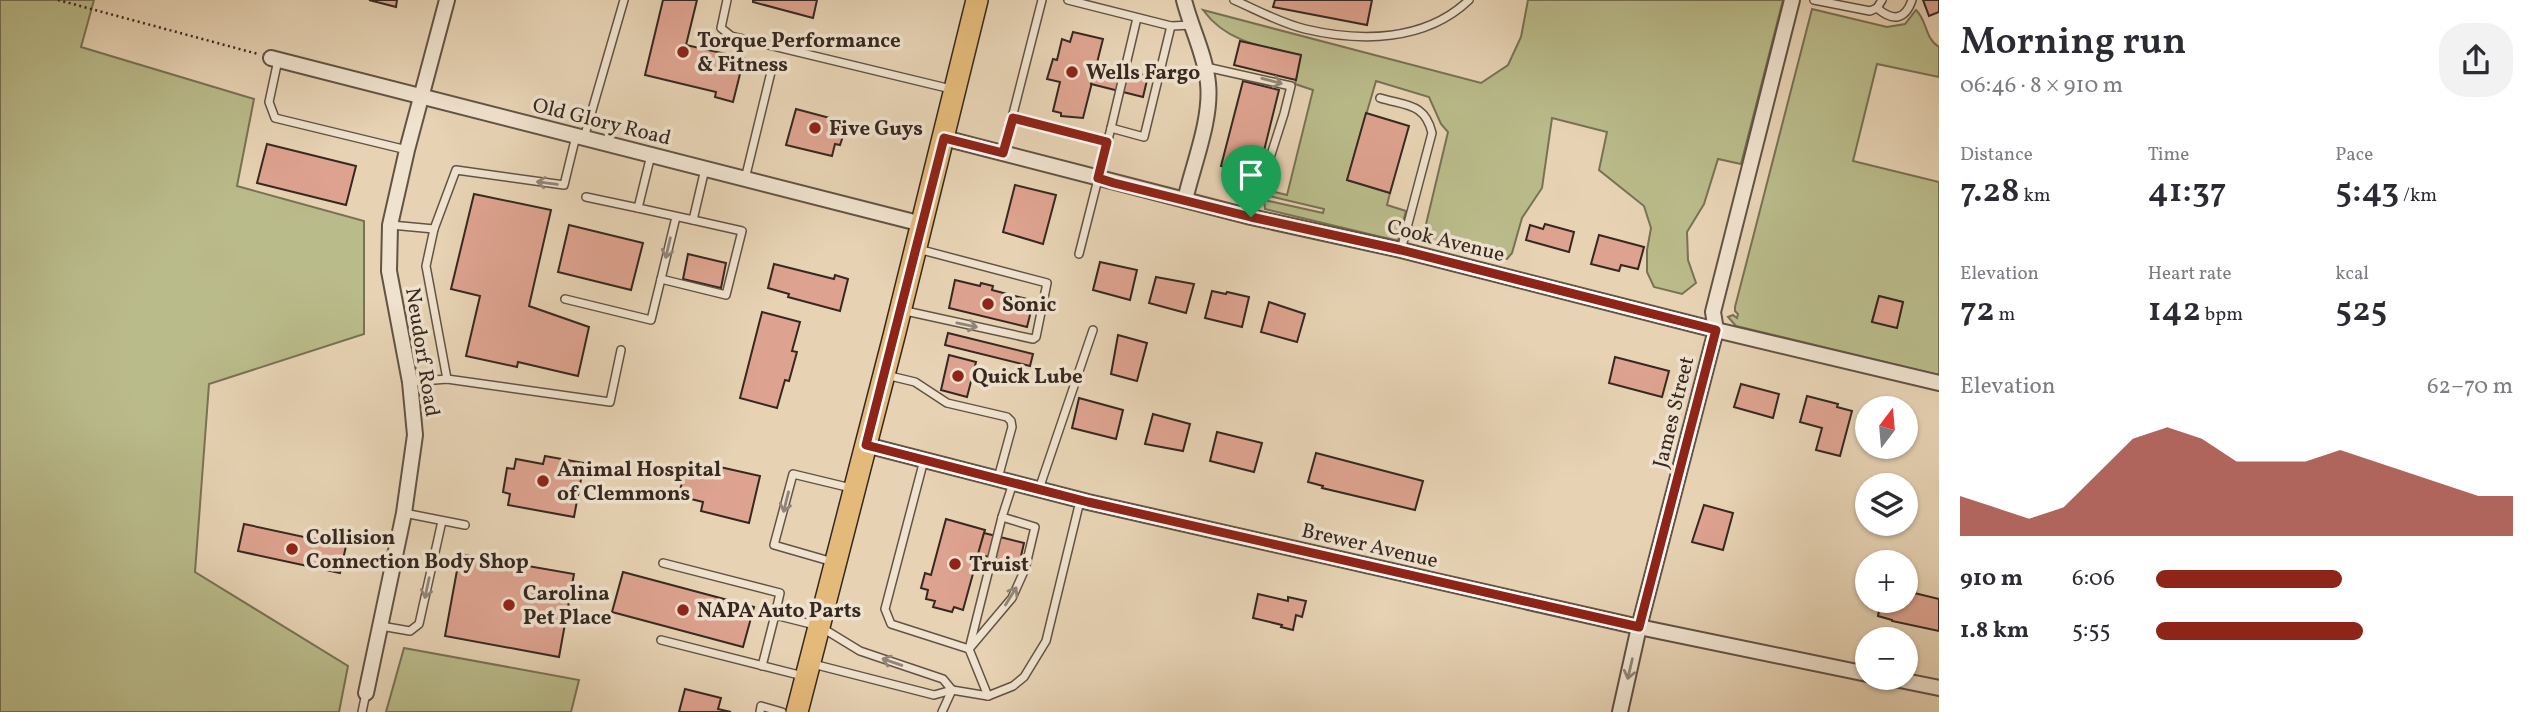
<!DOCTYPE html>
<meta charset="utf-8">
<style>
:root{--surface:#fff;--page:#f2f2f3;--text:#2b2b33;--muted:#7c7c81;--accent:#8f2418}
body{margin:0;font-family:Vollkorn,serif;background:var(--page);color:var(--text);height:100vh;display:flex;flex-direction:column;font-size:26px;white-space:nowrap}
*{box-sizing:border-box;margin:0}
p{font-size:23px;color:var(--muted)}
.icon{flex:none;width:38px;height:38px;fill:none;stroke:currentColor;stroke-width:2;stroke-linecap:round;stroke-linejoin:round}
.map{position:relative;flex:1;overflow:hidden}
.sheet{display:flex;flex-direction:column;background:var(--surface);width:595px}
.sheet>*{flex:none}
.needle{width:46px;rotate:16deg}
.controls{position:absolute;left:1855px;top:396px;display:grid;gap:14px}
.controls a{display:grid;place-items:center;width:63px;height:63px;border-radius:50%;background:var(--surface);box-shadow:0 2px 5px #0004;font-size:35px}
.pin{position:absolute;display:grid;place-items:center;width:60px;height:60px;color:#fff;margin:-72px -30px;border-radius:50% 50% 50% 0;rotate:-45deg;box-shadow:0 0 7px #0007}
.pin .icon{rotate:45deg}
.round{display:grid;place-items:center;flex:none;width:74px;height:74px;border-radius:28px;background:var(--page)}
.head{display:flex;align-items:center;justify-content:space-between;height:119px;padding:0 21px}
h1{font-size:38px;font-weight:600;line-height:52px}
.figures{display:grid;grid-template-columns:repeat(3,1fr);gap:10px;height:119px;padding:7px 21px}
.figures div{display:grid;align-content:center}
.figures b{font-size:35px;font-weight:600}
.figures small{font-size:19px;font-weight:400}
.figures p{font-size:19px}
.chart{height:196px;padding:14px 21px}
.chart p{display:flex;justify-content:space-between}
.chart svg{width:100%;height:126px;margin-top:7px;fill:var(--accent);opacity:.7}
ul{padding:0 21px;list-style:none;font-size:23px}
li{display:grid;grid-template-columns:112px 84px 1fr;align-items:center;height:52px}
li i{height:18px;border-radius:9px;background:var(--accent)}
main{display:flex;flex:1;min-height:0}
.map>svg:first-child{display:block}
.green{fill:#babb8a;stroke:#787255;stroke-width:2;fill-rule:evenodd}
.building{fill:#dea390;stroke:#362820;stroke-width:2}
.lines{fill:none;stroke-linecap:round;stroke-linejoin:round}
.service-casing{stroke:#625345;stroke-width:10}
.minor-casing{stroke:#625345;stroke-width:18}
.primary-casing{stroke:#362820;stroke-width:24}
.path{stroke:#362820;stroke-width:2.5;stroke-dasharray:2 3.5;stroke-linecap:butt}
.service{stroke:#efe2ce;stroke-width:7}
.minor{stroke:#efe2ce;stroke-width:14}
.primary{stroke:#e4ba7a;stroke-width:21}
.oneway{stroke:#928577}
.route-casing{stroke:#fff;stroke-width:14}
.route{stroke:#8f2418;stroke-width:9}
.poi-dot{fill:#8f2418;stroke:#efe2ce;stroke-width:2.5}
.labels{text-anchor:middle;stroke-width:7;stroke-linejoin:round;paint-order:stroke}
.poi-label{font-size:21px;font-weight:bold;fill:#362820;stroke:#efe2ce;text-anchor:start}
.street-label{font-size:21px;fill:#362820;stroke:#efe2ce}
</style>
<main>
<div class="map">
<svg width="1939" height="712" viewBox="0 0 1939 712">
<rect width="100%" height="100%" fill="#e7d3b4"/>
<filter id="stains"><feTurbulence type="fractalNoise" baseFrequency=".00286" numOctaves="4"/><feColorMatrix values="0 0 0 0 .2 0 0 0 0 .09 0 0 0 0 .02 0 0 0 .5 -.17"/></filter>
<radialGradient id="worn" r=".72"><stop offset=".6" stop-color="#630" stop-opacity="0"/><stop offset="1" stop-color="#630" stop-opacity=".3"/></radialGradient>
<!-- green -->
<g class="green">
<path d="M0,0H94L81,47L254,99L237,186L364,221V334L209,384L195,572L348,666L339,712H0Z"/>
<path d="M1528,0H1783L1741,164L1718,159L1704,204L1687,232L1688,260L1696,283L1682,294L1654,287L1647,272V250L1651,228L1644,206L1599,170L1607,132L1552,118L1542,188L1522,218L1512,253L1507,259L1422,241L1448,132L1441,124L1429,97L1376,81L1347,180L1390,193L1387,205L1406,211L1398,241L1265,209L1264,200L1323,213L1324,209L1265,195L1271,191L1287,195L1313,90L1295,84L1301,55C1264,47 1227,43 1203,10L1481,83L1508,65L1521,37Z"/>
<path d="M1812,9L1887,27L1905,24L1916,10C1927,20 1925,39 1939,47V77L1877,64L1853,161L1939,182V375L1736,326L1728,317L1733,315L1737,318L1738,314L1735,311V307ZM1879,296L1903,302L1897,327L1872,321Z"/>
<path d="M404,648L579,680L571,712H386Z"/>
</g>
<!-- building -->
<g class="building">
<path d="M369,0H397L396,7Z"/>
<path d="M663,0H697L686,45L744,58L733,102L715,97L716,92L645,75Z"/>
<path d="M753,0H817L813,18L753,2Z"/>
<path d="M1275,0H1372L1367,25L1273,7Z"/>
<path d="M1923,0H1939V12L1929,16Z"/>
<path d="M1073,32L1103,39L1083,118L1061,116V113L1053,111L1060,82L1047,79L1053,59L1057,60L1062,39L1070,42Z"/>
<path d="M1240,41L1301,55L1296,80L1234,65Z"/>
<path d="M1096,64L1148,76L1143,97L1091,84Z"/>
<path d="M1243,81L1279,90L1258,175L1221,166Z"/>
<path d="M796,109L841,121L837,134L843,136L840,145L835,144L832,156L786,145Z"/>
<path d="M1366,113L1409,126L1390,193L1347,180Z"/>
<path d="M267,144L356,166L346,205L257,183Z"/>
<path d="M1015,185L1056,195L1043,244L1003,232Z"/>
<path d="M474,194L551,210L529,306L589,327L578,376L518,362L517,367L466,356L480,296L451,289Z"/>
<path d="M1545,224L1574,232L1569,252L1526,240L1530,225L1543,229Z"/>
<path d="M569,225L643,243L631,290L558,272Z"/>
<path d="M1599,235L1644,247L1638,269L1621,265L1619,271L1591,264Z"/>
<path d="M688,254L726,263L721,288L683,279Z"/>
<path d="M1100,262L1137,270L1130,300L1093,290Z"/>
<path d="M774,264L834,279L835,275L848,279L840,311L788,297L789,294L768,288Z"/>
<path d="M1156,277L1194,284L1186,313L1149,303Z"/>
<path d="M955,280L980,286L981,283L993,286L992,290L1027,299L1025,309L1031,311L1027,327L949,308Z"/>
<path d="M1212,291L1226,294L1227,292L1249,297L1242,327L1205,318Z"/>
<path d="M1879,296L1903,302L1897,328L1872,322Z"/>
<path d="M1269,302L1305,314L1297,342L1261,332Z"/>
<path d="M762,312L800,322L792,351L797,352L789,381L785,380L777,408L740,398Z"/>
<path d="M948,333L1033,354L1030,366L945,345Z"/>
<path d="M1118,335L1147,343L1137,381L1111,374Z"/>
<path d="M949,355L976,362L967,397L941,390Z"/>
<path d="M1615,357L1669,371L1662,397L1609,383Z"/>
<path d="M1741,384L1779,394L1773,418L1734,407Z"/>
<path d="M1807,396L1838,404L1837,407L1852,411L1840,456L1816,450L1822,428L1800,422Z"/>
<path d="M1079,398L1123,410L1116,439L1072,428Z"/>
<path d="M1153,414L1190,424L1183,451L1145,444Z"/>
<path d="M1217,432L1262,443L1254,472L1210,461Z"/>
<path d="M1316,453L1423,481L1415,510L1322,488L1323,486L1308,482Z"/>
<path d="M545,456L584,463L574,517L508,505L510,494L503,492L507,468L514,469L516,459L543,464Z"/>
<path d="M711,465L760,476L749,523L701,511L703,502L679,496L684,472L708,476Z"/>
<path d="M1704,505L1733,513L1723,550L1692,542Z"/>
<path d="M946,519L985,530L963,610L954,607L952,612L933,607L935,601L926,599L928,590L921,588L925,573L931,575Z"/>
<path d="M244,524L346,546L340,573L238,551Z"/>
<path d="M984,533L1024,543L1019,565L978,554Z"/>
<path d="M460,554L574,574L559,657L445,636Z"/>
<path d="M623,572L754,607L743,647L612,612Z"/>
<path d="M1906,591L1939,599V631L1892,621V620L1878,616L1881,600H1906Z"/>
<path d="M1258,594L1288,601V597L1306,601L1302,617L1296,615L1293,630L1281,627L1282,625L1253,618Z"/>
<path d="M685,689L721,698L718,709L731,712H679Z"/>
</g>
<g class="lines">
<!-- service casing -->
<g class="service-casing">
<g id="service">
<path d="M727,0L721,28L731,36L951,89"/>
<path d="M1068,0L1171,26L1192,25"/>
<path d="M1234,0C1257,10 1280,23 1305,29C1360,42 1425,42 1469,0"/>
<path d="M1814,0L1870,11L1877,8L1882,0"/>
<path d="M1877,8C1892,21 1905,21 1912,0"/>
<path d="M278,60L269,102L275,118L407,150"/>
<path d="M1206,67L1291,86L1284,114L1251,217"/>
<path d="M1380,98C1406,106 1425,103 1432,133L1401,250"/>
<path d="M1013,118L1107,142"/>
<path d="M1111,128L1137,18"/>
<path d="M584,138L624,0"/>
<path d="M1003,153L1042,0"/>
<path d="M651,155L638,208L693,220L705,169"/>
<path d="M745,179L772,68"/>
<path d="M586,197L638,208"/>
<path d="M391,225L434,229"/>
<path d="M1079,254L1111,128L1144,137L1171,26"/>
<path d="M661,279L676,217"/>
<path d="M565,299L651,320L661,279L726,295L742,231L693,220"/>
<path d="M901,310L1033,339L1036,337L1047,283L918,249"/>
<path d="M886,375L915,382L947,403L1007,417L1011,421L1012,427L998,478"/>
<path d="M447,379L426,266L434,229L456,170L564,185L576,136"/>
<path d="M410,382L447,379L610,402L621,350"/>
<path d="M924,460L885,609L891,624L969,649L988,696"/>
<path d="M1039,489L1093,330"/>
<path d="M404,513L465,525"/>
<path d="M833,562L774,545L793,474L851,488"/>
<path d="M663,563L780,593L775,615"/>
<path d="M381,626L410,631L419,624L442,521"/>
<path d="M661,640L803,676"/>
<path d="M970,645L1002,517"/>
<path d="M969,649L1012,598L1025,569L1035,527L1002,517L1013,483"/>
<path d="M813,664L934,695L952,690L988,696L1013,686L1024,677L1046,641L1080,501"/>
<path d="M762,666L775,615L819,626L860,651L943,679L952,690"/>
<path d="M362,712L366,693"/>
<path d="M760,712L761,706L782,712"/>
<path d="M942,712L952,690"/>
</g>
</g>
<!-- minor casing -->
<g class="minor-casing">
<g id="minor">
<path d="M1184,0C1191,28 1205,54 1208,83C1212,119 1193,165 1185,200"/>
<path d="M271,58L922,224"/>
<path d="M944,138L1251,217L1401,250L1716,330L1939,383"/>
<path d="M866,445L1088,502L1639,627L1867,674"/>
<path d="M1885,677L1939,688"/>
<path d="M366,693L404,513L415,435L410,382L389,271L390,225L407,150L447,0"/>
<path d="M1620,712L1639,627L1716,330L1713,312L1792,0"/>
</g>
</g>
<!-- primary casing -->
<g class="primary-casing">
<path id="primary" d="M797,712L894,336L977,0"/>
</g>
<!-- path -->
<path class="path" d="M58,0L258,54"/>
<!-- service -->
<use href="#service" class="service"/>
<!-- minor -->
<use href="#minor" class="minor"/>
<!-- primary -->
<use href="#primary" class="primary"/>
</g>
<!-- one-way arrows -->
<defs><path id="oneway-shaft" d="M-6 0H5M1.5-3L5.5 0L1.5 3" fill="none" stroke-width="1.6" stroke-linecap="round" stroke-linejoin="round" transform="scale(1.75)"/></defs>
<g class="oneway">
<use href="#oneway-shaft" transform="translate(1272 81) rotate(15)"/>
<use href="#oneway-shaft" transform="translate(547 183) rotate(-172)"/>
<use href="#oneway-shaft" transform="translate(668 248) rotate(103)"/>
<use href="#oneway-shaft" transform="translate(967 325) rotate(12)"/>
<use href="#oneway-shaft" transform="translate(786 502) rotate(104)"/>
<use href="#oneway-shaft" transform="translate(427 588) rotate(102)"/>
<use href="#oneway-shaft" transform="translate(1011 596) rotate(-58)"/>
<use href="#oneway-shaft" transform="translate(892 662) rotate(-161)"/>
<use href="#oneway-shaft" transform="translate(1630 669) rotate(103)"/>
</g>
<g class="lines">
<!-- route casing -->
<g class="route-casing">
<path id="route" d="M1013,118L1107,142L1098,178L1114,183L1251,217L1401,250L1716,330L1639,627L1088,502L866,445L944,138L1003,153Z"/>
</g>
<!-- route -->
<use href="#route" class="route"/>
</g>
<!-- markers -->
<g class="poi-dot">
<circle cx="683" cy="52" r="7"/>
<circle cx="1072" cy="72" r="7"/>
<circle cx="815" cy="128" r="7"/>
<circle cx="988" cy="304" r="7"/>
<circle cx="958" cy="376" r="7"/>
<circle cx="543" cy="481" r="7"/>
<circle cx="292" cy="549" r="7"/>
<circle cx="955" cy="564" r="7"/>
<circle cx="509" cy="605" r="7"/>
<circle cx="683" cy="610" r="7"/>
</g>
<g class="labels">
<!-- poi labels -->
<g class="poi-label">
<text x="697" y="47">Torque Performance<tspan x="697" dy="24">&amp; Fitness</tspan></text>
<text x="1086" y="79">Wells Fargo</text>
<text x="829" y="135">Five Guys</text>
<text x="1002" y="311">Sonic</text>
<text x="972" y="383">Quick Lube</text>
<text x="557" y="476">Animal Hospital<tspan x="557" dy="24">of Clemmons</tspan></text>
<text x="306" y="544">Collision<tspan x="306" dy="24">Connection Body Shop</tspan></text>
<text x="969" y="571">Truist</text>
<text x="523" y="600">Carolina<tspan x="523" dy="24">Pet Place</tspan></text>
<text x="697" y="617">NAPA Auto Parts</text>
</g>
<!-- street labels -->
<g class="street-label">
<text transform="translate(602 121) rotate(14)" y="7">Old Glory Road</text>
<text transform="translate(1446 240) rotate(14)" y="7">Cook Avenue</text>
<text transform="translate(423 352) rotate(81)" y="7">Neudorf Road</text>
<text transform="translate(1673 412) rotate(-76)" y="7">James Street</text>
<text transform="translate(1370 545) rotate(13)" y="7">Brewer Avenue</text>
</g>
</g>
<rect width="100%" height="100%" filter="url(#stains)"/>
<rect width="100%" height="100%" fill="url(#worn)"/>
</svg>
<div class="controls">
<a><svg class="needle" viewBox="-14 -14 28 28"><path d="M0-13l5 13h-10z" fill="#e53935"/><path d="M0 13l5-13h-10z" fill="#7c7c81"/></svg></a>
<a><svg class="icon" aria-label="layers" viewBox="0 0 24 24"><path d="M12 4l9 5-9 5-9-5zM3 14l9 5 9-5"/></svg></a>
<a>+</a>
<a>−</a>
</div>
<div class="pin" style="left:1251px;top:217px;background:#1e9e55"><svg class="icon" aria-label="arrive" viewBox="0 0 24 24"><path d="M6 21V4h12l-3 4 3 4H6"/></svg></div>
</div>
<section class="sheet">
<div class="head"><div><h1>Morning run</h1><p>06:46 · 8 × 910 m</p></div><a class="round"><svg class="icon" aria-label="share" viewBox="0 0 24 24"><path d="M12 15V3M7 8l5-5 5 5M5 13v7h14v-7"/></svg></a></div>
<div class="figures">
<div><p>Distance</p><b>7.28<small> km</small></b></div>
<div><p>Time</p><b>41:37</b></div>
<div><p>Pace</p><b>5:43<small> /km</small></b></div>
</div>
<div class="figures">
<div><p>Elevation</p><b>72<small> m</small></b></div>
<div><p>Heart rate</p><b>142<small> bpm</small></b></div>
<div><p>kcal</p><b>525</b></div>
</div>
<div class="chart"><p><span>Elevation</span>62–70 m</p>
<svg viewBox="0 0 160 44" preserveAspectRatio="none"><path d="M0 44V30L10 34L20 38L30 34L40 22L50 10L60 6L70 10L80 18L90 18L100 18L110 14L120 18L130 22L140 26L150 30L160 30V44z"/></svg>
</div>
<ul>
<li><b>910 m</b>6:06<i style="width:52%"></i></li>
<li><b>1.8 km</b>5:55<i style="width:58%"></i></li>
</ul>
</section>
</main>
